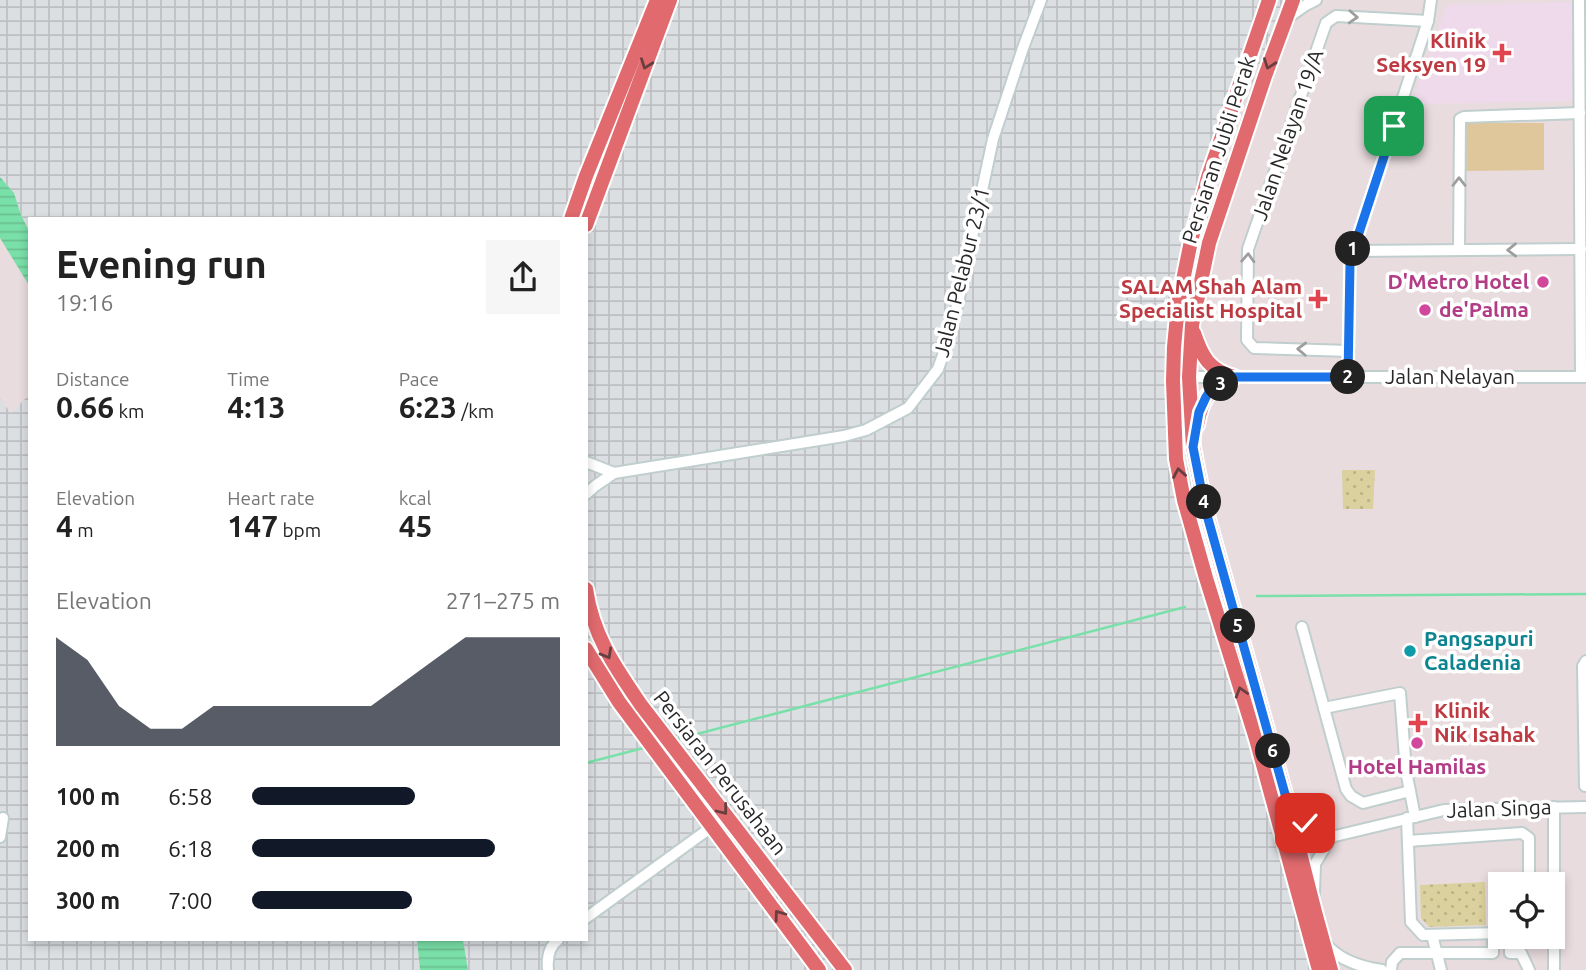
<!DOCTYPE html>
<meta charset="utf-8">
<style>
:root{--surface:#fff;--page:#f6f6f6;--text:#222;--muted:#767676;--accent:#111827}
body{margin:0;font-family:Ubuntu,sans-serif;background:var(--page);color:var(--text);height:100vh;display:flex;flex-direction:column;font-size:26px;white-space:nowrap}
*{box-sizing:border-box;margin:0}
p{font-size:23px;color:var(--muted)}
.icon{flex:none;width:38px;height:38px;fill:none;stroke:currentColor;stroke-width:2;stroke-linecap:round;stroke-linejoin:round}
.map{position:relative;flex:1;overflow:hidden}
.side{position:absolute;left:28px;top:217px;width:560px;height:724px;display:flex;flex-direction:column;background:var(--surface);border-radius:0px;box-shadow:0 4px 10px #0003}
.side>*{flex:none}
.fabs{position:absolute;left:1488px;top:872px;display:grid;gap:14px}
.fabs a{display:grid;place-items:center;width:77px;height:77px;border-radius:0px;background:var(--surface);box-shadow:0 4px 10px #0003;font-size:35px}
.pin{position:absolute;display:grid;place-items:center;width:60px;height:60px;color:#fff;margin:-30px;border-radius:14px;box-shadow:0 4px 10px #0006}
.km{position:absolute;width:35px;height:35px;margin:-18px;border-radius:50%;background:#222;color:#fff;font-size:19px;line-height:35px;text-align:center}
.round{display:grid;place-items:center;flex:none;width:74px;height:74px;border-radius:0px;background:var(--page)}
.head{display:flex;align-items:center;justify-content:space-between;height:119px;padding:0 28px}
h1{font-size:38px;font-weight:600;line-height:52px}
.stats{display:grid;grid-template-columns:repeat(3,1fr);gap:10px;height:119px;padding:7px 28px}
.stats div{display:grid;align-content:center}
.stats b{font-size:30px;font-weight:600}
.stats small{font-size:19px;font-weight:400}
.stats p{font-size:19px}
.chart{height:196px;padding:14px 28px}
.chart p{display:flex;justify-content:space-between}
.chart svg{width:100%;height:126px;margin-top:7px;fill:var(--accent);opacity:.7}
ul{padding:0 28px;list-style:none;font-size:23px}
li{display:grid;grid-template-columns:112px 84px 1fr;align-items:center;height:52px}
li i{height:18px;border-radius:9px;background:var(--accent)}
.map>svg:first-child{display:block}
.industrial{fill:url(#industrial-grid)}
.medical{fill:#efdaec}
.green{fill:url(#green-dots)}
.pitch{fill:#e0c69b}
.water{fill:url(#water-rules)}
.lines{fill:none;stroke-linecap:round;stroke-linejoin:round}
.stream{stroke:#7ae0a9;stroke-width:2.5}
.minor-casing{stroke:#c0cece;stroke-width:14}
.major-casing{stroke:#fff;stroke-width:18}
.minor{stroke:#fff;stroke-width:10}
.major{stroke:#e06a6e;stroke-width:14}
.oneway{stroke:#9e9e9e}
.oneway2{stroke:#683f40}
.route-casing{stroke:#fff;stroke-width:14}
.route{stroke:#1a73e8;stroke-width:9}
.health-dot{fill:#e0444e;stroke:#fff;stroke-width:2.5}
.hotel-dot{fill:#d1479c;stroke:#fff;stroke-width:2.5}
.culture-dot{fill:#0f9aa8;stroke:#fff;stroke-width:2.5}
.labels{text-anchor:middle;stroke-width:7;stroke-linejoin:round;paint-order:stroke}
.health-label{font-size:21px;font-weight:bold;fill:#be3a42;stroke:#fff;text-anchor:end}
.street-label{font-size:21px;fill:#282828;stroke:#fff}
.hotel-label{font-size:21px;font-weight:bold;fill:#b23c85;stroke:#fff;text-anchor:end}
.culture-label{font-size:21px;font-weight:bold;fill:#0d838f;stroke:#fff;text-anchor:start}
</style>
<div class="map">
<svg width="1586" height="970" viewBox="0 0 1586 970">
<defs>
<pattern id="industrial-grid" width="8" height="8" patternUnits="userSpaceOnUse" patternTransform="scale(1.75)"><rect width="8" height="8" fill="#dcdfe2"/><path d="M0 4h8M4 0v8" fill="none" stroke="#bdbfc2"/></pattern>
<pattern id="green-dots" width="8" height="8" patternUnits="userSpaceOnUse" patternTransform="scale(1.75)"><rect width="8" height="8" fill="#dad19e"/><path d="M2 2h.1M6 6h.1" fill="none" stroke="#bbb388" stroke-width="1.8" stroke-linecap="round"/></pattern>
<pattern id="water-rules" width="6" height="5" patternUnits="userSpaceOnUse" patternTransform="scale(1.75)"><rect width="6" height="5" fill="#7ae0a9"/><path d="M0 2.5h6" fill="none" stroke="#6ac091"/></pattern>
</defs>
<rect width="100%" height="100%" fill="#e9dcdf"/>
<!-- industrial -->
<g class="industrial">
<path d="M0,0H1283L1223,162L1190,284L1181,374L1185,453L1220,593L1325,970H468L463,940H586V219H30V233L21,215L14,193L0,177Z"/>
<path d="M30,394V940H417L420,970H0V399L11,413Z"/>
</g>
<!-- medical -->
<path class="medical" d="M1574,2V101L1412,104L1447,5Z"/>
<!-- green -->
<g class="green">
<path d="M1342,470H1375L1373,509H1343Z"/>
<path d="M1485,882L1486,925L1429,927L1421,918L1420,885Z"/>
</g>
<!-- pitch -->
<path class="pitch" d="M1465,123H1544V170L1465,171Z"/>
<!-- water -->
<g class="water">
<path d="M0,177L14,193L21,215L30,233V287L0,238Z"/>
<path d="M417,940H463L468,970H420Z"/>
</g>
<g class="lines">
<!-- stream -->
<g class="stream">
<path d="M1257,596L1586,594"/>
<path d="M674,740L1185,607"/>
<path d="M586,763L647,747"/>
</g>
<!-- minor casing -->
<g class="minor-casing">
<g id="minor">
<path d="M1579,0L1581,377"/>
<path d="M1286,19L1306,5L1316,0"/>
<path d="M1459,250L1460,119L1464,117L1580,113"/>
<path d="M1353,251L1581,249"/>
<path d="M1349,351L1254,348L1247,340L1248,249L1326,23L1336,16L1428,21"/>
<path d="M1189,377H1586"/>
<path d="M1348,377L1350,264L1353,251L1428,21L1431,0"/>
<path d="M586,462L614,473"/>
<path d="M586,494L595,486L614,473L844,436L866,430L908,408L938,369L948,341L959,298L993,139L1023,48L1041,0"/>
<path d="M1302,627L1346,789L1351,796L1363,803L1410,791"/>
<path d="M1324,708L1400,693L1406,771L1415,817"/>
<path d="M1585,786L1583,666L1586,661"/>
<path d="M1289,801L1305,823L1331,837"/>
<path d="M1407,818L1411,922L1423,935L1500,933"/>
<path d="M0,837L3,818"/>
<path d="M1331,837L1444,810L1586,807"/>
<path d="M1408,841L1522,833L1529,838V884"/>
<path d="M1314,893L1315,864L1331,837"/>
<path d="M586,918L713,826"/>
<path d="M1432,935L1441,970"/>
<path d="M1510,936V953H1521L1529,970"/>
<path d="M1326,944C1340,961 1361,967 1382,970"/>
<path d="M548,970C547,959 548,947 558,940"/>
<path d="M1391,970L1392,962L1400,953H1493V933"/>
<path d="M1554,970V807"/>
</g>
</g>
<!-- major casing -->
<g class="major-casing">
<g id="major">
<path d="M1269,0L1208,177L1191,241L1178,305L1174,347L1173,381L1176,459L1184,500L1206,578L1256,739L1319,970"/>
<path d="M1293,0L1265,76L1209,243L1192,325L1189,377L1193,447L1205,508L1285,794L1315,912L1331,970"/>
<path d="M571,219L586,176L657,0"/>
<path d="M586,225L670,0"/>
<path d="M1194,333C1202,357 1209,370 1234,377"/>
<path d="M1197,425C1203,394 1208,391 1234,377"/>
<path d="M586,589C593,636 615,667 641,705L845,970"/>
<path d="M586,649L619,702L819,970"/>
</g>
</g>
<!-- minor -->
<use href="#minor" class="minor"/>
<!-- major -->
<use href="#major" class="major"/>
</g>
<!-- one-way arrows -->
<defs><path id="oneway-chevron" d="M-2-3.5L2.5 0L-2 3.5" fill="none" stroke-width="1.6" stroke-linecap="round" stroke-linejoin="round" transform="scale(1.75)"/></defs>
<g class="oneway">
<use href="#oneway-chevron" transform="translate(1353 17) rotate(3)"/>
<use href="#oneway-chevron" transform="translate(1459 182) rotate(-90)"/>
<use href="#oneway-chevron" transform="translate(1512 250) rotate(179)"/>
<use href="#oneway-chevron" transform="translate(1248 258) rotate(-87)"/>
<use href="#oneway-chevron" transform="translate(1302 349) rotate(-178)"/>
</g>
<g class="oneway2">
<use href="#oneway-chevron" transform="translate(646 64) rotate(110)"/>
<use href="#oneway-chevron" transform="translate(1269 64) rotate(110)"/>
<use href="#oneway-chevron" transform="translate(1179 473) rotate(-100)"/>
<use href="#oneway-chevron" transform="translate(607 654) rotate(61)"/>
<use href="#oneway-chevron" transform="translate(1241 692) rotate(-107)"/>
<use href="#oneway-chevron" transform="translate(723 810) rotate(52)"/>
<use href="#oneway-chevron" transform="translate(779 915) rotate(-126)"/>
</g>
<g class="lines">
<!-- route casing -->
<g class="route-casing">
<path id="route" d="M1305,823L1285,794L1205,508L1193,447L1199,412L1206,397L1210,391L1214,387L1234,377H1348L1350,264L1353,251L1394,126"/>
</g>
<!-- route -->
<use href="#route" class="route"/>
</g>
<!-- markers -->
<g class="health-dot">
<path d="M1498.5 42.5h7v7h7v7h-7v7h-7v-7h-7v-7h7z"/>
<path d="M1314.5 288.5h7v7h7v7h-7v7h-7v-7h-7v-7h7z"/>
<path d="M1414.5 712.5h7v7h7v7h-7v7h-7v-7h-7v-7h7z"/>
</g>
<g class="hotel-dot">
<circle cx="1543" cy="282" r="7"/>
<circle cx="1425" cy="310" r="7"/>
<circle cx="1417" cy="743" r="7"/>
</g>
<circle class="culture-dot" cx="1410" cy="651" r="7"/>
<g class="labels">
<!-- health labels -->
<g class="health-label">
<text x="1486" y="48">Klinik<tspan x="1486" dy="24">Seksyen 19</tspan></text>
<text x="1302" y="294">SALAM Shah Alam<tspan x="1302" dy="24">Specialist Hospital</tspan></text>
<text x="1434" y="718" text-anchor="start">Klinik<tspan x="1434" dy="24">Nik Isahak</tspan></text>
</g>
<!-- street labels -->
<g class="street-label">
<text transform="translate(1288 135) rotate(-71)" y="7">Jalan Nelayan 19/A</text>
<text transform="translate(1219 150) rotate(-72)" y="7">Persiaran Jubli Perak</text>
<text transform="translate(962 272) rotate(-76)" y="7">Jalan Pelabur 23/1</text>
<text x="1450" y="384">Jalan Nelayan</text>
<text transform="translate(720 773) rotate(52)" y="7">Persiaran Perusahaan</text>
<text transform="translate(1499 809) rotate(-2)" y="7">Jalan Singa</text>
</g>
<!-- hotel labels -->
<g class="hotel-label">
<text x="1529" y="289">D'Metro Hotel</text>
<text x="1439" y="317" text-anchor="start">de'Palma</text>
<text x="1417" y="774" text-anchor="middle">Hotel Hamilas</text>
</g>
<!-- culture labels -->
<g class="culture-label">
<text x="1424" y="646">Pangsapuri<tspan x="1424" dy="24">Caladenia</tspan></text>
</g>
</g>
</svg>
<div class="fabs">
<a><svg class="icon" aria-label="locate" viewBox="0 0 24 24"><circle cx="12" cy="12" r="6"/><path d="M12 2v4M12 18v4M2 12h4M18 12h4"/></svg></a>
</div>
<div class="pin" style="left:1394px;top:126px;background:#1e9e55"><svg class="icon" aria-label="arrive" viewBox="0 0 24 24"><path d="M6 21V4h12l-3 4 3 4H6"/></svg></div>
<div class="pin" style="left:1305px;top:823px;background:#d93025"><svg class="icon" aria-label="check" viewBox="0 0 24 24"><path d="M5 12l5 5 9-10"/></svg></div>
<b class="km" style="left:1353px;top:249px">1</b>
<b class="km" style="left:1348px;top:377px">2</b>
<b class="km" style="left:1221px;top:384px">3</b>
<b class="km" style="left:1204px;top:502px">4</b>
<b class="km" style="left:1238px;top:626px">5</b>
<b class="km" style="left:1273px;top:751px">6</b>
<section class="side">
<div class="head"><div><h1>Evening run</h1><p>19:16</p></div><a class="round"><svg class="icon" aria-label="share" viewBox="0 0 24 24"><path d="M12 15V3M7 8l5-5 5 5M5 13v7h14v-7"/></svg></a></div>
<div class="stats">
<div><p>Distance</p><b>0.66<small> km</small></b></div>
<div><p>Time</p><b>4:13</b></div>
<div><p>Pace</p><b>6:23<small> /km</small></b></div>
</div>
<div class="stats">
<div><p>Elevation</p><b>4<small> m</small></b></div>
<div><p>Heart rate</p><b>147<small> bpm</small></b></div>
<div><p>kcal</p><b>45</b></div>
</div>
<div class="chart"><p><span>Elevation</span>271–275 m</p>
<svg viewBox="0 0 160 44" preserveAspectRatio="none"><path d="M0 44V6L10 14L20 30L30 38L40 38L50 30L60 30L70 30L80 30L90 30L100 30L110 22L120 14L130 6L140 6L150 6L160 6V44z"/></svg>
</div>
<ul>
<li><b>100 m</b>6:58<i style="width:53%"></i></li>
<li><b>200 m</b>6:18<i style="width:79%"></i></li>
<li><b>300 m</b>7:00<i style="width:52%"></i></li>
</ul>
</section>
</div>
